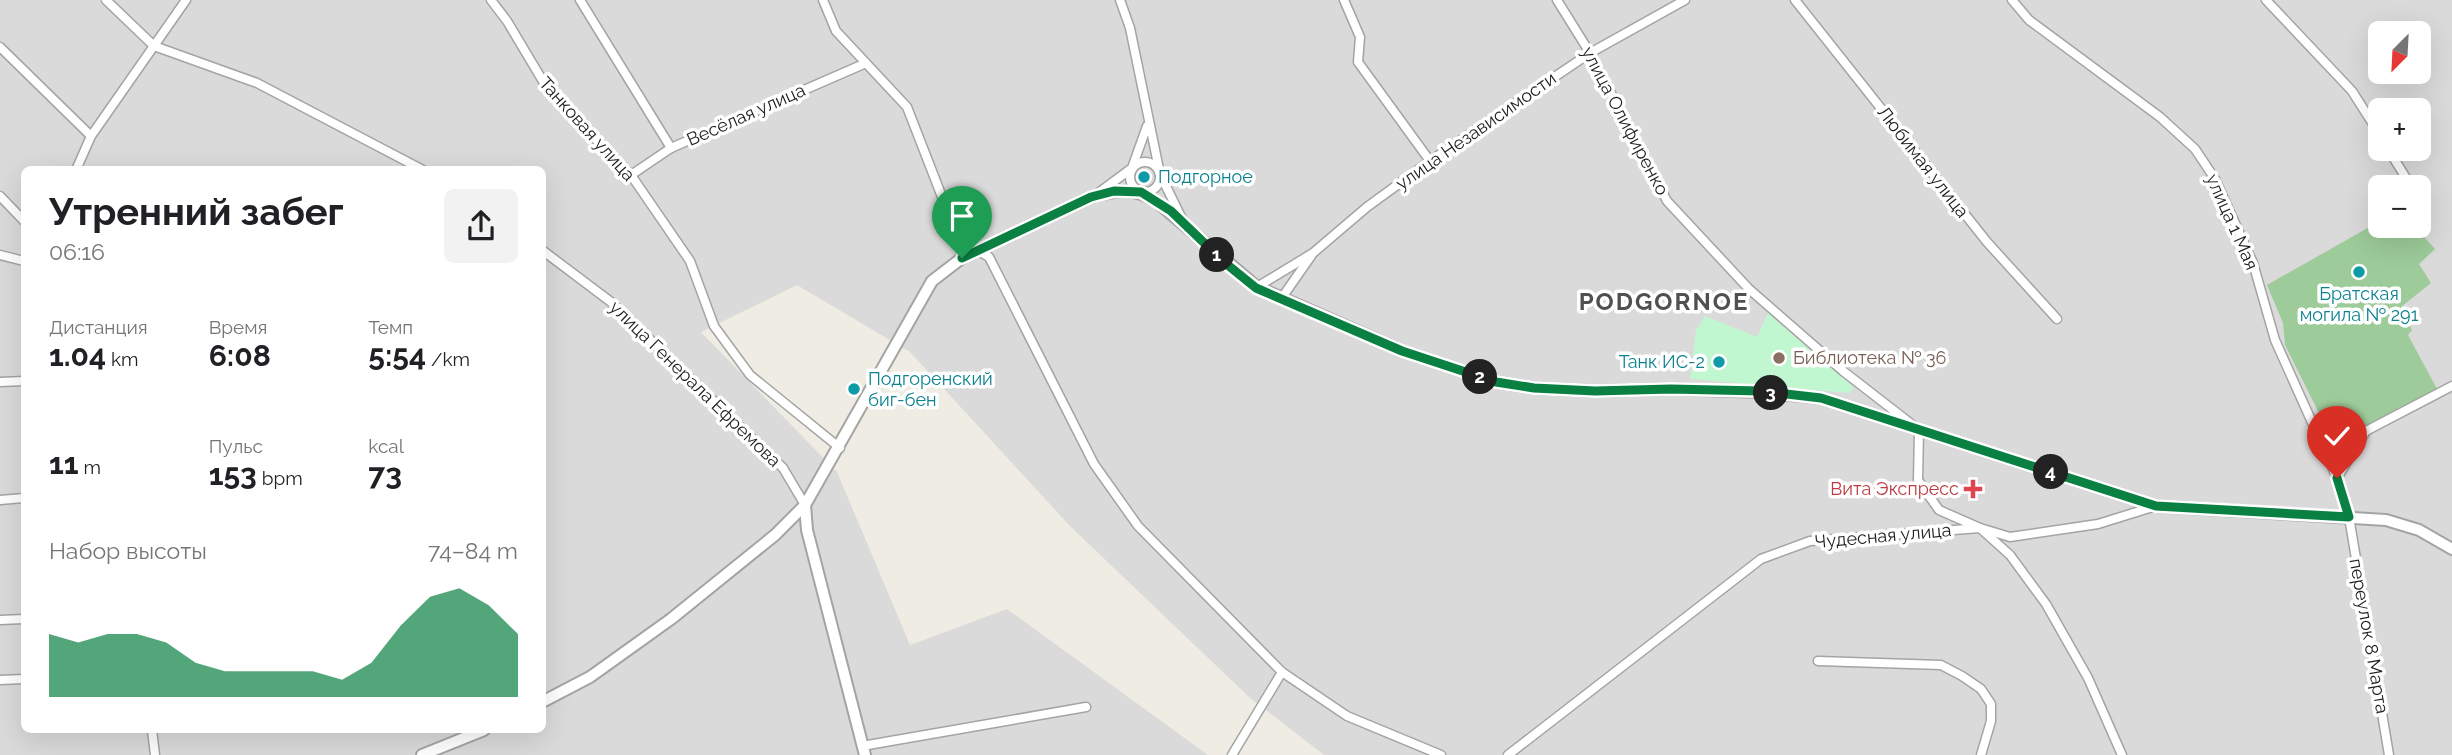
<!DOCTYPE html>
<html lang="ru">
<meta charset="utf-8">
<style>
:root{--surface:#fff;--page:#f2f2f2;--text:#202124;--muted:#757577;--accent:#0b8043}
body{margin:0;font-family:Raleway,sans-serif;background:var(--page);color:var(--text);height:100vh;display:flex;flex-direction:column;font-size:26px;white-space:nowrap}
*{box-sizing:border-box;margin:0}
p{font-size:23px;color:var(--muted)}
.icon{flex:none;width:38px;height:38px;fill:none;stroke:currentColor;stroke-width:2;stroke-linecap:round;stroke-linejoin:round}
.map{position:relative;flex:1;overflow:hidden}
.sheet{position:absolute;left:21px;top:166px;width:525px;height:567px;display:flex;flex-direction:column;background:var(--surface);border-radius:10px;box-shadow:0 7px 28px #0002}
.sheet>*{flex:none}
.needle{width:46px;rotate:204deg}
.controls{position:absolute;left:2368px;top:21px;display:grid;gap:14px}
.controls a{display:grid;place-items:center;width:63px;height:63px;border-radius:10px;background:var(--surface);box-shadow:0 7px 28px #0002;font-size:35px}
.pin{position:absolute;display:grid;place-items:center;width:60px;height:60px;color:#fff;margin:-72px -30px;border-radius:50% 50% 50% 0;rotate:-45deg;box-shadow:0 0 7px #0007}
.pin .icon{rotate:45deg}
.km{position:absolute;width:35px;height:35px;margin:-18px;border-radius:50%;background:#222;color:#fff;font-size:19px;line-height:35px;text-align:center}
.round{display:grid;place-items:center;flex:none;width:74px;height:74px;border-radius:10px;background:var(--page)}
.summary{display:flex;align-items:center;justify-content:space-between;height:119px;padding:0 28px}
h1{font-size:38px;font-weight:700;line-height:52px}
.stats{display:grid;grid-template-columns:repeat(3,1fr);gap:10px;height:119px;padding:7px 28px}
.stats div{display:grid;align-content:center}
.stats b{font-size:30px;font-weight:700}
.stats small{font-size:19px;font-weight:400}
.stats p{font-size:19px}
.chart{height:196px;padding:14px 28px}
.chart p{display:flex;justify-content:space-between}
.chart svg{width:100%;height:126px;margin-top:7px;fill:var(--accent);opacity:.7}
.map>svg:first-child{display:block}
.residential{fill:#dbdada;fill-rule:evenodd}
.forest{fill:#9dcb99}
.park{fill:#c1f7d0}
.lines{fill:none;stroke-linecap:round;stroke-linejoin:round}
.minor-casing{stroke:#a4a4a4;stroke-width:11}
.tertiary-casing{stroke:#a4a4a4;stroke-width:14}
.minor{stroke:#fff;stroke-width:8}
.tertiary{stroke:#fff;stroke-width:10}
.route-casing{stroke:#fff;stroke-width:14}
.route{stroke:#0b8043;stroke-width:9}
.culture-dot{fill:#0f9aa8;stroke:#fff;stroke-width:2.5}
.education-dot{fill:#8d6e63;stroke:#fff;stroke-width:2.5}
.health-dot{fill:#e0444e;stroke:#fff;stroke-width:2.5}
.labels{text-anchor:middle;stroke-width:7;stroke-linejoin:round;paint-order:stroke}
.street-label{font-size:18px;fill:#1d1d1d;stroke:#fff}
.culture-label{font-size:18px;fill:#0d838f;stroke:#fff;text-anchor:start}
.education-label{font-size:18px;fill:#785e54;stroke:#fff;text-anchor:start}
.health-label{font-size:18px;fill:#be3a42;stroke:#fff;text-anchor:end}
.district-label{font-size:24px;font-weight:bold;letter-spacing:2px;fill:#505050;stroke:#fff}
</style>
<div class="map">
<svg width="2452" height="755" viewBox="0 0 2452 755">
<rect width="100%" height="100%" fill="#eeece3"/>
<!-- residential -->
<path class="residential" d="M0,0H2452V755H1324L1249,697L1070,526L910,352L797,285L701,332L837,472L910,645L1007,609L1208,755H0ZM2380,33H2418V72H2380ZM2380,110H2418V149H2380ZM24,170H542V730H24ZM2380,187H2418V226H2380Z"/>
<!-- forest -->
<path class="forest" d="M2380,221V226H2414L2435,249L2419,264L2431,283L2401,307L2412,330L2408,335L2437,389L2335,445L2285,345L2283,323L2267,285Z"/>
<!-- park -->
<path class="park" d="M1768,313L1852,386L1853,390L1849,393L1690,379L1696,330L1705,316L1757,337Z"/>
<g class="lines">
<!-- minor casing -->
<g class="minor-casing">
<g id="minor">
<path d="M106,0L154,46L257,83L423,170"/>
<path d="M491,0L507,21L550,93L631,175L690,261L714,326L750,375L840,448"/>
<path d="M580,0L671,148"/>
<path d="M823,0L836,31L907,107L951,220L965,243L989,257L1094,464L1138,526L1282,672L1347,716L1441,755"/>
<path d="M1120,0L1130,28L1160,174L1184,223"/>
<path d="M1344,0L1360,37L1358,62L1430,161"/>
<path d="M1557,0L1590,53L1667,201L1749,289L1843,371L1919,430L1918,480L1939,510L1980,528L2010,555L2046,604L2088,678L2122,755"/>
<path d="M1795,0L1987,242L2057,319"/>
<path d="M2012,0L2029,20L2160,117L2195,149L2215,179L2253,263L2275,340L2337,478"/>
<path d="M2266,0L2352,91L2380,135"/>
<path d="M0,47L91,136"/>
<path d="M2388,149L2411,186"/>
<circle cx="1145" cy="177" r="15"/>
<path d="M76,170L91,136L186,0"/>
<path d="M631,175L671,148L866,63"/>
<path d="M1097,194L1132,168L1147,126"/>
<path d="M0,196L24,221"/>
<path d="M542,250L611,302L783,468L805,505"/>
<path d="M0,255L24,261"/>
<path d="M1257,287L1313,253L1367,207L1430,161L1590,53L1685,0"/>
<path d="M1281,299L1311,256"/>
<path d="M0,382L24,381"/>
<path d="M0,500L24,498"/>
<path d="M0,620L24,619"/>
<path d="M1818,661L1941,665L1962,676L1981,689L1991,704V721L1981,755"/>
<path d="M0,680L24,679"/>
<path d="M152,730L155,755"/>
<path d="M862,746L1086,707"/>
<path d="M1232,755L1282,672"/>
<path d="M1508,755L1761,559L1810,541L1980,528L2010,537L2098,524L2156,506"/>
<path d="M2389,755L2349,517L2337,478L2366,431L2452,386"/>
</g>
</g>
<!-- tertiary casing -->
<g class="tertiary-casing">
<g id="tertiary">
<path d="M805,505L807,530L865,755"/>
<path d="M542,702L590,677L671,619L775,535L805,505L932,281L962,258L1091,197C1116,190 1135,187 1157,202L1257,287L1402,351L1496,382L1534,388L1595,391L1671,389L1761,392L1821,398L2156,506L2386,520L2419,530L2452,549"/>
<path d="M422,755L484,730"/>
</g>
</g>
<!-- minor -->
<use href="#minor" class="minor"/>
<!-- tertiary -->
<use href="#tertiary" class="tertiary"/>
</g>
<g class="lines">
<!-- route casing -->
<g class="route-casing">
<path id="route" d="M962,258L1091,197L1114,191L1141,192L1171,211L1224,262L1256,288L1402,351L1496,382L1534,388L1595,391L1671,389L1761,391L1821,398L2156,506L2349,517L2337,478"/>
</g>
<!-- route -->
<use href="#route" class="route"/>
</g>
<!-- markers -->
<g class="culture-dot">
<circle cx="1144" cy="177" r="7"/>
<circle cx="2359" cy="272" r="7"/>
<circle cx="1719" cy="362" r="7"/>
<circle cx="854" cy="389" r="7"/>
</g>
<circle class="education-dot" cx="1779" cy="358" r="7"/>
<path class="health-dot" d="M1969.5 478.5h7v7h7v7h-7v7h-7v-7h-7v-7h7z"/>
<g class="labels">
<!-- street labels -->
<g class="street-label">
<text transform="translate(746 115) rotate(-24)" y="6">Весёлая улица</text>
<text transform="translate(1625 121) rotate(62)" y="6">улица Олифиренко</text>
<text transform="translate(587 129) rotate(48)" y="6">Танковая улица</text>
<text transform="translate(1476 131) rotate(-35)" y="6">улица Независимости</text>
<text transform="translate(1923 162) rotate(52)" y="6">Любимая улица</text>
<text transform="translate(2232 222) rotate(66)" y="6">улица 1 Мая</text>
<text transform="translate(695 384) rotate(44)" y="6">улица Генерала Ефремова</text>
<text transform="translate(1883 536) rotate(-5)" y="6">Чудесная улица</text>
<text transform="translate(2369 636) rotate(80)" y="6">переулок 8 Марта</text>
</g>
<!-- culture labels -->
<g class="culture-label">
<text x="1158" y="183">Подгорное</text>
<text x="2359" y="300" text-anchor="middle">Братская<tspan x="2359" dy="21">могила № 291</tspan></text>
<text x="1705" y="368" text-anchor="end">Танк ИС-2</text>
<text x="868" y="385">Подгоренский<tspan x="868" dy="21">биг-бен</tspan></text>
</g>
<!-- education labels -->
<g class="education-label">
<text x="1793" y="364">Библиотека № 36</text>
</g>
<!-- health labels -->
<g class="health-label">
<text x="1959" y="495">Вита Экспресс</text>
</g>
<!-- district labels -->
<g class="district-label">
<text x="1664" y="310">PODGORNOE</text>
</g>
</g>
</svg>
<div class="controls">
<a><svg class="needle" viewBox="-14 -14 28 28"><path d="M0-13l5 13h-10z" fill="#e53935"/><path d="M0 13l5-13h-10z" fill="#757577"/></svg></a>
<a>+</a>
<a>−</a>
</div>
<div class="pin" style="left:962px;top:258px;background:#1e9e55"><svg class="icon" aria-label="arrive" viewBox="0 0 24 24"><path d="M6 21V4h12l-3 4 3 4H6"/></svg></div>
<div class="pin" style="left:2337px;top:478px;background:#d93025"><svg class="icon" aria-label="check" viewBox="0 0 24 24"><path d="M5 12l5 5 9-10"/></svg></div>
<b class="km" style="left:1217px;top:255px">1</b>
<b class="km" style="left:1480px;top:377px">2</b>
<b class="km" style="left:1771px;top:393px">3</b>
<b class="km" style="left:2051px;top:472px">4</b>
<section class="sheet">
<div class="summary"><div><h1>Утренний забег</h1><p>06:16</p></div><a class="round"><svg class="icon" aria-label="share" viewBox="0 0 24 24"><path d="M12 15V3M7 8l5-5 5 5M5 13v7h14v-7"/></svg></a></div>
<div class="stats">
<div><p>Дистанция</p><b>1.04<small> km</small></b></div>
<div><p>Время</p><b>6:08</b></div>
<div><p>Темп</p><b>5:54<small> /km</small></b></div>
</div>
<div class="stats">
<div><b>11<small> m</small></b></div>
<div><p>Пульс</p><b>153<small> bpm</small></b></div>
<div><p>kcal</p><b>73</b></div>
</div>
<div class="chart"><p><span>Набор высоты</span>74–84 m</p>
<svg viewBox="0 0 160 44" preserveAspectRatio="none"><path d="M0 44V22L10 25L20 22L30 22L40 25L50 32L60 35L70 35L80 35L90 35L100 38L110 32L120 19L130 9L140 6L150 12L160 22V44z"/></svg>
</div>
</section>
</div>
